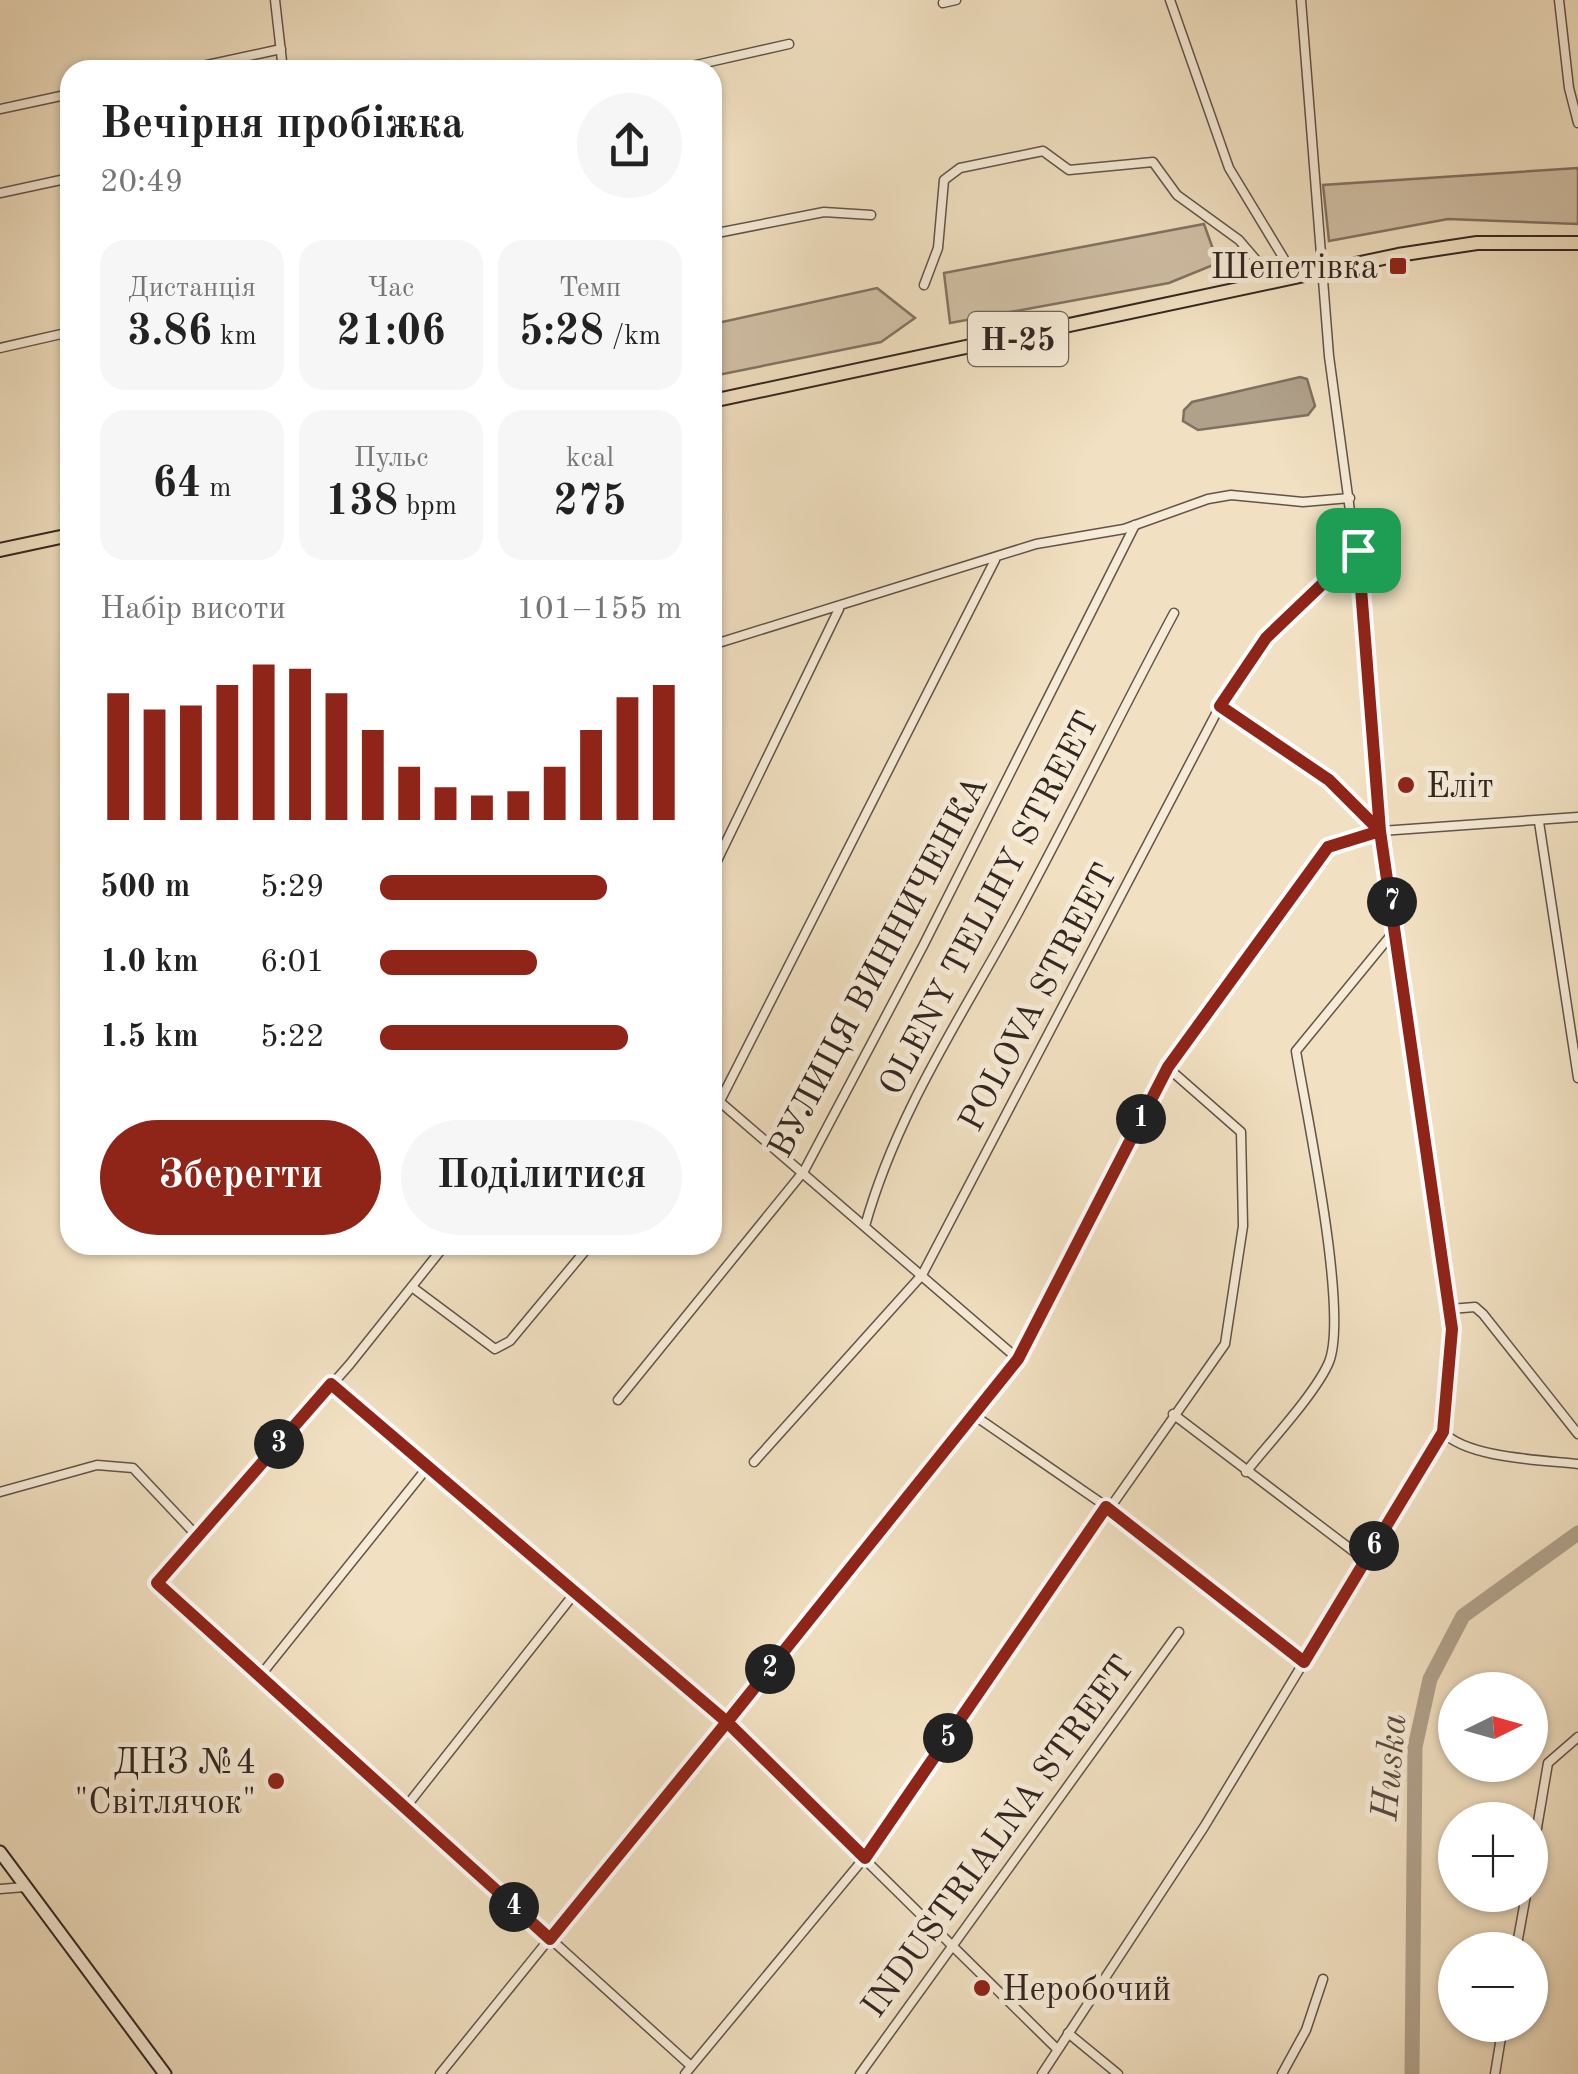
<!DOCTYPE html>
<html lang="uk">
<meta charset="utf-8">
<style>
:root{--surface:#fff;--page:#f6f6f6;--text:#222;--muted:#767676;--accent:#8f2418}
body{margin:0;font-family:"Old Standard TT",serif;background:var(--page);color:var(--text);height:100vh;display:flex;flex-direction:column;font-size:38px;white-space:nowrap}
*{box-sizing:border-box;margin:0}
p{font-size:32px;color:var(--muted)}
.icon{flex:none;width:55px;height:55px;fill:none;stroke:currentColor;stroke-width:2;stroke-linecap:round;stroke-linejoin:round}
.map{position:relative;flex:1;overflow:hidden}
.panel{position:absolute;left:60px;top:60px;width:662px;height:1195px;display:flex;flex-direction:column;background:var(--surface);border-radius:30px;box-shadow:0 2px 8px #0004}
.panel>*{flex:none}
.needle{width:65px;rotate:85deg}
.controls{position:absolute;left:1438px;top:1672px;display:grid;gap:20px}
.controls a{display:grid;place-items:center;width:110px;height:110px;border-radius:50%;background:var(--surface);box-shadow:0 2px 8px #0004;font-size:50px}
.pin{position:absolute;display:grid;place-items:center;width:85px;height:85px;color:#fff;margin:-42px;border-radius:20px;box-shadow:0 5px 15px #0006}
.km{position:absolute;width:50px;height:50px;margin:-25px;border-radius:50%;background:#222;color:#fff;font-size:28px;line-height:50px;text-align:center}
.round{display:grid;place-items:center;flex:none;width:105px;height:105px;border-radius:52px;background:var(--page)}
.overview{display:flex;align-items:center;justify-content:space-between;height:170px;padding:0 40px}
h1{font-size:45px;font-weight:600;line-height:75px}
.figures{display:grid;grid-template-columns:repeat(3,1fr);gap:15px;height:170px;padding:10px 40px}
.figures div{display:grid;align-content:center;border-radius:25px;background:var(--page);text-align:center}
.figures b{font-size:42px;font-weight:600}
.figures small{font-size:28px;font-weight:400}
.figures p{font-size:28px}
.chart{height:280px;padding:20px 40px}
.chart p{display:flex;justify-content:space-between}
.chart svg{width:100%;height:180px;margin-top:10px;stroke:var(--accent);stroke-width:6}
.primary-button{display:flex;gap:20px;margin-top:auto;padding:20px 40px}
.primary-button a{flex:1;height:115px;border-radius:60px;background:var(--accent);color:#fff;font-size:40px;font-weight:600;line-height:115px;text-align:center}
.primary-button a+a{background:var(--page);color:var(--text)}
ul{padding:0 40px;list-style:none;font-size:32px}
li{display:grid;grid-template-columns:160px 120px 1fr;align-items:center;height:75px}
li i{height:25px;border-radius:12px;background:var(--accent)}
.map>svg:first-child{display:block}
.green{fill:#d1c0a6;stroke:#827364;stroke-width:2.5}
.water{fill:#b0a18b;stroke:#7e7061;stroke-width:2.5}
.lines{fill:none;stroke-linecap:round;stroke-linejoin:round}
.river{stroke:#b0a18b;stroke-width:15}
.street-casing{stroke:#625449;stroke-width:11}
.secondary-casing{stroke:#322621;stroke-width:15}
.primary-casing{stroke:#322621;stroke-width:16}
.street{stroke:#f6ebd7;stroke-width:8}
.secondary{stroke:#f6ebd7;stroke-width:11}
.primary{stroke:#f1e0c1;stroke-width:12}
.route-casing{stroke:#fff;stroke-width:20}
.route{stroke:#8f2418;stroke-width:12}
.poi-dot{fill:#8f2418;stroke:#f6ebd7;stroke-width:4}
.labels{text-anchor:middle;stroke-width:10;stroke-linejoin:round;paint-order:stroke}
.shield{fill:#f6ebd7;stroke:#6d6158;stroke-width:2.5}
.shield-label{font-size:32px;font-weight:bold;fill:#322621}
.poi-label{font-size:35px;fill:#322621;stroke:#f6ebd7;text-anchor:end}
.street-label{font-size:35px;fill:#322621;stroke:#f6ebd7}
.water-label{font-size:38px;font-style:italic;fill:#584b41;stroke:#f6ebd7}
</style>
<div class="map">
<svg width="1578" height="2074" viewBox="0 0 1578 2074">
<rect width="100%" height="100%" fill="#f1e0c1"/>
<filter id="stains"><feTurbulence type="fractalNoise" baseFrequency=".002" numOctaves="4"/><feColorMatrix values="0 0 0 0 .2 0 0 0 0 .09 0 0 0 0 .02 0 0 0 .5 -.17"/></filter>
<radialGradient id="worn" r=".72"><stop offset=".6" stop-color="#630" stop-opacity="0"/><stop offset="1" stop-color="#630" stop-opacity=".3"/></radialGradient>
<!-- green -->
<g class="green">
<path d="M1578,168V224L1448,219L1329,241L1323,185Z"/>
<path d="M1204,224L1218,263L1169,283L950,323L944,273Z"/>
<path d="M877,288L915,318L881,342L713,376V324Z"/>
</g>
<!-- water -->
<path class="water" d="M1300,377L1307,379L1315,406L1308,415L1198,430L1183,421L1184,410L1192,402Z"/>
<g class="lines">
<!-- river -->
<path class="river" d="M1412,2074L1415,1747L1430,1679L1463,1616L1578,1533"/>
<!-- street casing -->
<g class="street-casing">
<g id="street">
<path d="M275,0L283,70"/>
<path d="M1170,0L1229,168L1295,277"/>
<path d="M1559,0L1569,88L1578,123"/>
<path d="M943,3L956,0"/>
<path d="M184,70L281,49"/>
<path d="M674,70L789,44"/>
<path d="M0,109L70,94"/>
<path d="M0,193L70,178"/>
<path d="M712,234L824,212L871,215"/>
<path d="M924,285L938,248L944,180L960,168L1043,151L1069,170L1153,162L1177,195L1239,240L1275,282"/>
<path d="M0,348L70,332"/>
<path d="M712,645L1036,544L1124,529L1208,499L1231,495L1303,502L1350,498"/>
<path d="M1220,706L1329,780L1381,831"/>
<path d="M1539,822L1578,1078"/>
<path d="M712,871L839,609"/>
<path d="M712,1095L1018,1359"/>
<path d="M712,1106L720,1101L995,560"/>
<path d="M865,1226C897,1111 963,1015 1019,911C1072,813 1121,712 1174,613"/>
<path d="M445,1245L350,1364L157,1583L691,2066"/>
<path d="M412,1287L495,1349L510,1341L590,1245"/>
<path d="M1450,1309L1475,1307L1483,1314L1578,1434"/>
<path d="M331,1384L466,1503L692,1689L1057,2049"/>
<path d="M618,1400L804,1171L923,946L1135,525"/>
<path d="M1173,1414L1365,1560"/>
<path d="M975,1416L1107,1507L1304,1662"/>
<path d="M1443,1432C1467,1458 1542,1460 1578,1464"/>
<path d="M754,1462L922,1275L1220,706L1266,639L1358,550"/>
<path d="M1246,1472C1269,1443 1316,1393 1329,1362C1349,1312 1306,1112 1296,1051L1396,929"/>
<path d="M0,1492L97,1465L133,1468L198,1537"/>
<path d="M260,1676L427,1468"/>
<path d="M405,1808L574,1594"/>
<path d="M1530,1869L1548,1763L1578,1737"/>
<path d="M0,1889L25,1887"/>
<path d="M1516,1950L1526,1895"/>
<path d="M1068,2033L1118,2074"/>
<path d="M440,2074L1018,1359L1167,1067L1328,847L1381,831L1578,817"/>
<path d="M685,2074L865,1857L1225,1344L1243,1226L1241,1132L1167,1067"/>
<path d="M860,2074L1179,1632"/>
<path d="M1042,2074L1204,1827L1443,1432L1453,1329L1381,831L1366,629L1329,356L1301,0"/>
<path d="M1282,2074L1306,2030L1323,1979"/>
<path d="M1495,2074L1503,2025"/>
</g>
</g>
<!-- secondary casing -->
<g class="secondary-casing">
<path id="secondary" d="M0,1852L165,2074"/>
</g>
<!-- primary casing -->
<g class="primary-casing">
<g id="primary">
<path d="M712,401L1398,255L1477,243H1578"/>
<path d="M0,550L70,535"/>
</g>
</g>
<!-- street -->
<use href="#street" class="street"/>
<!-- secondary -->
<use href="#secondary" class="secondary"/>
<!-- primary -->
<use href="#primary" class="primary"/>
</g>
<g class="lines">
<!-- route casing -->
<g class="route-casing">
<path id="route" d="M1358,550L1380,831L1328,847L1168,1067L1018,1359L727,1722L331,1384L157,1583L550,1939L727,1722L865,1858L1106,1507L1304,1662L1443,1432L1452,1329L1380,831L1329,780L1220,706L1266,638L1358,550"/>
</g>
<!-- route -->
<use href="#route" class="route"/>
</g>
<!-- markers -->
<g class="poi-dot">
<rect x="1388" y="256" width="20" height="20" rx="5"/>
<circle cx="1406" cy="785" r="10"/>
<circle cx="276" cy="1781" r="10"/>
<circle cx="982" cy="1988" r="10"/>
</g>
<g class="labels">
<!-- shield labels -->
<rect class="shield" x="968" y="312" width="100" height="54" rx="8"/>
<g class="shield-label">
<text x="1018" y="350">Н-25</text>
</g>
<!-- poi labels -->
<g class="poi-label">
<text x="1378" y="278">Шепетівка</text>
<text x="1426" y="797" text-anchor="start">Еліт</text>
<text x="256" y="1773">ДНЗ №4<tspan x="256" dy="40">"Світлячок"</tspan></text>
<text x="1002" y="2000" text-anchor="start">Неробочий</text>
</g>
<!-- street labels -->
<g class="street-label">
<text transform="translate(988 903) rotate(-62)" y="12">OLENY TELIHY STREET</text>
<text transform="translate(877 966) rotate(-62)" y="12">ВУЛИЦЯ ВИННИЧЕНКА</text>
<text transform="translate(1037 997) rotate(-62)" y="12">POLOVA STREET</text>
<text transform="translate(997 1836) rotate(-54)" y="12">INDUSTRIALNA STREET</text>
</g>
<!-- water labels -->
<g class="water-label">
<text transform="translate(1388 1767) rotate(-85)" y="13">Huska</text>
</g>
</g>
<rect width="100%" height="100%" filter="url(#stains)"/>
<rect width="100%" height="100%" fill="url(#worn)"/>
</svg>
<div class="controls">
<a><svg class="needle" viewBox="-14 -14 28 28"><path d="M0-13l5 13h-10z" fill="#e53935"/><path d="M0 13l5-13h-10z" fill="#767676"/></svg></a>
<a>+</a>
<a>−</a>
</div>
<div class="pin" style="left:1358px;top:550px;background:#1e9e55"><svg class="icon" aria-label="arrive" viewBox="0 0 24 24"><path d="M6 21V4h12l-3 4 3 4H6"/></svg></div>
<b class="km" style="left:1141px;top:1119px">1</b>
<b class="km" style="left:770px;top:1669px">2</b>
<b class="km" style="left:279px;top:1444px">3</b>
<b class="km" style="left:514px;top:1907px">4</b>
<b class="km" style="left:948px;top:1738px">5</b>
<b class="km" style="left:1374px;top:1546px">6</b>
<b class="km" style="left:1392px;top:902px">7</b>
<section class="panel">
<div class="overview"><div><h1>Вечірня пробіжка</h1><p>20:49</p></div><a class="round"><svg class="icon" aria-label="share" viewBox="0 0 24 24"><path d="M12 15V3M7 8l5-5 5 5M5 13v7h14v-7"/></svg></a></div>
<div class="figures">
<div><p>Дистанція</p><b>3.86<small> km</small></b></div>
<div><p>Час</p><b>21:06</b></div>
<div><p>Темп</p><b>5:28<small> /km</small></b></div>
</div>
<div class="figures">
<div><b>64<small> m</small></b></div>
<div><p>Пульс</p><b>138<small> bpm</small></b></div>
<div><p>kcal</p><b>275</b></div>
</div>
<div class="chart"><p><span>Набір висоти</span>101–155 m</p>
<svg viewBox="0 0 160 44" preserveAspectRatio="none"><path d="M5 44V13M15 44V17M25 44V16M35 44V11M45 44V6M55 44V7M65 44V13M75 44V22M85 44V31M95 44V36M105 44V38M115 44V37M125 44V31M135 44V22M145 44V14M155 44V11"/></svg>
</div>
<ul>
<li><b>500 m</b>5:29<i style="width:75%"></i></li>
<li><b>1.0 km</b>6:01<i style="width:52%"></i></li>
<li><b>1.5 km</b>5:22<i style="width:82%"></i></li>
</ul>
<div class="primary-button"><a>Зберегти</a><a>Поділитися</a></div>
</section>
</div>
